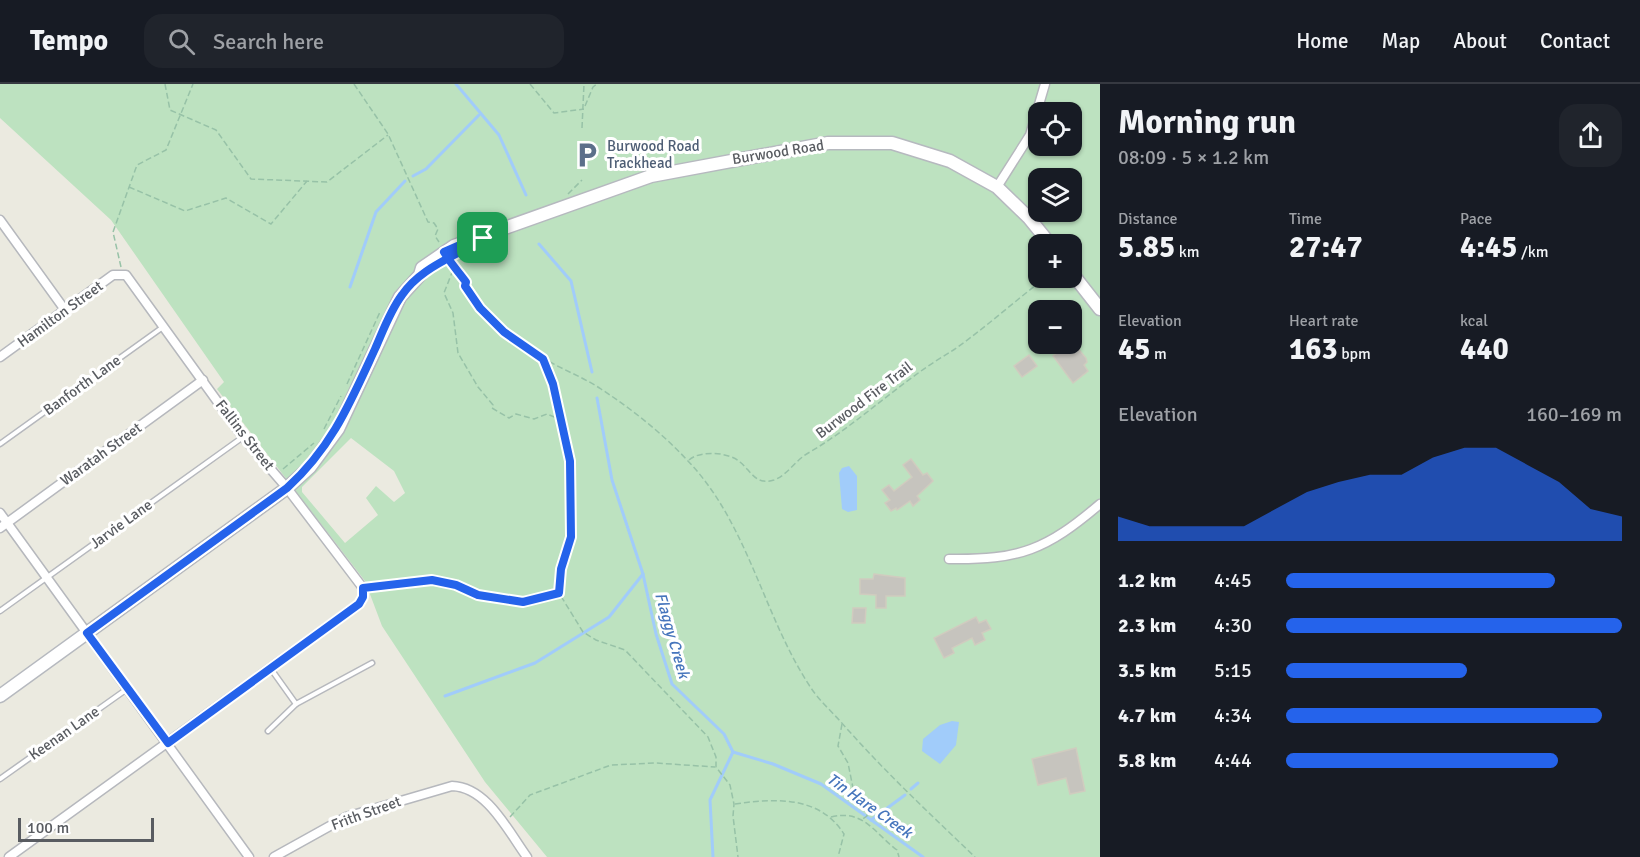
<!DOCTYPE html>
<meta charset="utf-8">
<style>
:root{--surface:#171b24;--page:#20242c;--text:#f1f3f6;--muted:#9ea1a6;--line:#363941;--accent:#2563eb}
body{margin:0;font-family:Signika,sans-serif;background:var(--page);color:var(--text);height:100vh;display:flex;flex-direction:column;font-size:22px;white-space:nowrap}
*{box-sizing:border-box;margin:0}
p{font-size:20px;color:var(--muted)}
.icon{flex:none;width:33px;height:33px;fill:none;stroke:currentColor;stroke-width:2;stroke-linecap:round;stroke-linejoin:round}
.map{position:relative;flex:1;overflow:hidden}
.details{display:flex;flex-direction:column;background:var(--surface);width:540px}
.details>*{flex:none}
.buttons{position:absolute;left:1028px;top:18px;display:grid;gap:12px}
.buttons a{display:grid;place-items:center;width:54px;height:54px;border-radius:12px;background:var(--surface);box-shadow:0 2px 4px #0004;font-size:30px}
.scale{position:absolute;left:18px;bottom:15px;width:136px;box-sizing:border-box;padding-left:6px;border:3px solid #595c61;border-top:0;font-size:16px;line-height:21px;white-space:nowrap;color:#595c61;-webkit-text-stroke:4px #fff;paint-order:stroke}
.pin{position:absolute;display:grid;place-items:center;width:51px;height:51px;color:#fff;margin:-26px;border-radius:12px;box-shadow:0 3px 9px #0006}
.round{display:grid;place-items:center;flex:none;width:63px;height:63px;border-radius:18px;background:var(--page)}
.summary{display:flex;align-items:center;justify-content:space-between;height:102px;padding:0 18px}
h1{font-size:33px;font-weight:700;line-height:45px}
.stats{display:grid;grid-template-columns:repeat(3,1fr);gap:9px;height:102px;padding:6px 18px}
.stats div{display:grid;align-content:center}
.stats b{font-size:30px;font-weight:700}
.stats small{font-size:16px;font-weight:400}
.stats p{font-size:16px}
.chart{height:168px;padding:12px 18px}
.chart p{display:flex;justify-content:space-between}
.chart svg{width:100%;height:108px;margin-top:6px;fill:var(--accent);opacity:.7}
ul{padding:0 18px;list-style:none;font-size:20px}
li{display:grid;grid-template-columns:96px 72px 1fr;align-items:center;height:45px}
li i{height:15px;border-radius:8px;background:var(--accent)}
header{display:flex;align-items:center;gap:36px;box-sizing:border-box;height:84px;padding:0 30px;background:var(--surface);border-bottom:2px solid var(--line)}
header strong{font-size:28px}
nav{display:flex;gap:33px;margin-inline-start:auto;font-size:21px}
.search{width:420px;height:54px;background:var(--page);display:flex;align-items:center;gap:15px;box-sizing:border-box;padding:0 21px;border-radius:18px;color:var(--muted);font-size:22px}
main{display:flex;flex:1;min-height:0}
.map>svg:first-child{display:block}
.green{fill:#bde2c0;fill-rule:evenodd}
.water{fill:#a1ccfa}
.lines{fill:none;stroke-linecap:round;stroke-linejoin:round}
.stream{stroke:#a1ccfa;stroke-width:3}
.building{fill:#c6c4be;stroke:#d0ccbf;stroke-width:1.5}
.lane-casing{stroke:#b6b8bd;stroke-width:7}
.street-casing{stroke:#b6b8bd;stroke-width:11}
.secondary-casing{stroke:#b6b9bf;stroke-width:15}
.path{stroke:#97c2a7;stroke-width:1.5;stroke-dasharray:6 3;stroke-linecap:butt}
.lane{stroke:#fff;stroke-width:4}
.street{stroke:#fff;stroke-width:8}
.secondary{stroke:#fff;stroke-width:12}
.route-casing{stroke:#fff;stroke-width:12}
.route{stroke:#2563eb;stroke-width:8}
.labels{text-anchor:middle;stroke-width:6;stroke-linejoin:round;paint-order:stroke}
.service-label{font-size:15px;fill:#4e5e75;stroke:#fff;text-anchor:start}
.street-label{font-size:15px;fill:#595c61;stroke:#fff}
.water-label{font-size:16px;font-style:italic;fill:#4675bc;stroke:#fff}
</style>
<header>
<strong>Tempo</strong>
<div class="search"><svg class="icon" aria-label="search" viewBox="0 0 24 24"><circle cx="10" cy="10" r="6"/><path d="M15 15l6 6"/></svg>Search here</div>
<nav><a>Home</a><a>Map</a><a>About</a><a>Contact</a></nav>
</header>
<main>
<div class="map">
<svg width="1100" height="773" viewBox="0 0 1100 773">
<rect width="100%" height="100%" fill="#ebeae0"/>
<!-- green -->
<path class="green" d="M0,0H1100V773H547L485,698L382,542L365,497L217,305L224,298L111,136L0,34ZM1038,28H1071V62H1038ZM1038,94H1071V128H1038ZM1038,160H1071V194H1038ZM1038,226H1071V260H1038ZM351,354L394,387L405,409L394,418L376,402L366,414L378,431L345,459L302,408V403Z"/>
<!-- water -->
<g class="water">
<path d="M849,382L857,392V426L848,428L842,425L839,389L842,384Z"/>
<path d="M952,637L959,638L956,661L940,680L922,667L923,655L940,641Z"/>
</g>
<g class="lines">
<!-- stream -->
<g class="stream">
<path d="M456,0L499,51L526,111"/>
<path d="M413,92L426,85L479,31"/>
<path d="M539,160L571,197L592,288"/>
<path d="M350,203L376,128L405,97"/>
<path d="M597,314L612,396L643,490L656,550L672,600L724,650L733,668L710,716L713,773"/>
<path d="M445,612L535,579L609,533L643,490"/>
<path d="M733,668L773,680L821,700L923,773"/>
<path d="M911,705L918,699"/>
<path d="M871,736L905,711"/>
</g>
</g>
<!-- building -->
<g class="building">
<path d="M1049,260H1073L1076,262L1086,274L1087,278L1084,281L1088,287L1073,299L1053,272L1057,269Z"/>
<path d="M1029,271L1037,282L1022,293L1014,282Z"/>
<path d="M911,375L923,391L927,389L933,397L917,412L920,416L913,422L910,417L897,426L896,424L891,427L885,419L890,416L882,406L889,401L894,407L912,393L903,381Z"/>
<path d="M874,490L905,494V512H886V524H876V511L860,510V495H873Z"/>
<path d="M853,524H866L865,539H852Z"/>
<path d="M976,533L979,539L986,536L991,545L982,549L985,556L975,561L972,554L952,564L954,569L944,574L934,554Z"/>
<path d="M1076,664L1085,707L1070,710L1066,694L1038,701L1032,675Z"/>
</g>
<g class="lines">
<!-- lane casing -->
<g class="lane-casing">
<g id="lane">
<path d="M0,360L163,243"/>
<path d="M0,527L243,353"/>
<path d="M271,585L296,620L372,579"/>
<path d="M268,647L296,620"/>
<path d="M0,695L127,605"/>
</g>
</g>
<!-- street casing -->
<g class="street-casing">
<g id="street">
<path d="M997,103L1030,51L1045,0"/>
<path d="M0,136L65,226"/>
<path d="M0,273L113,191H126L243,353L287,404L363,504V513L359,520L9,773"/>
<path d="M0,429L249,773"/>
<path d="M0,444L203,296"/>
<path d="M949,475C1020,476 1046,466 1100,420"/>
<path d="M274,773L346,733L452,702C487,703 508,747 527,773"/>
</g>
</g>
<!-- secondary casing -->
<g class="secondary-casing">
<g id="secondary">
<path d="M1071,188L1100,225"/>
<path d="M0,612L287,404L310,383L338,345L400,213L420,191L422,184L454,162L651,92L828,59H892L950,77L997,103L1029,134L1050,160"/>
</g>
</g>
<!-- path -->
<g class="path">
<path d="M165,0L170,26L216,46L251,95L327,98L388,51"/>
<path d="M354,0L388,50L428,138L434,139L438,145L435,152L439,158"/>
<path d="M530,0L554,29L584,25"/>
<path d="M585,22L593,3L597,0"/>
<path d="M582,44L584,0"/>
<path d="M129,103L185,127L226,114L271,140L307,97"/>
<path d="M568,110L582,96"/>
<path d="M450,178L466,198L465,202C486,233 512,257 545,275C563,286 583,293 601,305C633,326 662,349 688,377C749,441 763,532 811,604C819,616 831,627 841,638C883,686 929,729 975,773"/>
<path d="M121,183L113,148L137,81L166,66L193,0"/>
<path d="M453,186L444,209L453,229L458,269L478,303L493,321L492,324L509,334L516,330L534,335L547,330L559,335"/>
<path d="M544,275L553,300L570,377L571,453L561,485L559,509L583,548L596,556L625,566L708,653L716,673V683L730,701L734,720L733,732L738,773"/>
<path d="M347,300L380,228"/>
<path d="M324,345L341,312"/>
<path d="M689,376C700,366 729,368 740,378C751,387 756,402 774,396C788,391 796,375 810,368C849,345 883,314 921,287C932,279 944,272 955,265C986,243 1015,217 1045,194"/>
<path d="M283,385L314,359"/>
<path d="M372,503L432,496L456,501L478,511L523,518L558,509"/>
<path d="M842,640L838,662L848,679L853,704L866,719L867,732L861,736"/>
<path d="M735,720C776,714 820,712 844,750L838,773"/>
<path d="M510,733L530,711L611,681L656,679L715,683"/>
<path d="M831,733C864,725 874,749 897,766L899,773"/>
</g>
<!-- lane -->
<use href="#lane" class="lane"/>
<!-- street -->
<use href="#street" class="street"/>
<!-- secondary -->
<use href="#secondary" class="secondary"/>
</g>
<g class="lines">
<!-- route casing -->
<g class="route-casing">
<path id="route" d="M483,154C476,162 466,165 456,170C435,181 415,192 402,211C390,227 383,247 375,265C350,319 332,363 287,404L87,549L168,659L359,520L363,513V504L432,496L456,501L478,511L523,518L559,509L561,485L571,453L570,377L553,300L543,275L504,248L480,224L465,202L466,198C458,187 451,180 444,168L476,154H483"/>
</g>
<!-- route -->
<use href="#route" class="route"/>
</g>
<!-- icons -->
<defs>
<g id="parking-bare" transform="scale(2.07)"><path d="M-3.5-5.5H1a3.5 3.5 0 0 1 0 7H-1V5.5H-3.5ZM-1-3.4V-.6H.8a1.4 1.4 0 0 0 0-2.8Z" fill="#5c6f8a" stroke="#fff" stroke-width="2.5" paint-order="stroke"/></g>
</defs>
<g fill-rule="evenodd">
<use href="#parking-bare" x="587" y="71"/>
</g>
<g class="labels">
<!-- service labels -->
<g class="service-label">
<text x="607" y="67">Burwood Road<tspan x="607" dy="17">Trackhead</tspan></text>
</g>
<!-- street labels -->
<g class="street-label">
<text transform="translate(778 68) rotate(-9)" y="5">Burwood Road</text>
<text transform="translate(60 230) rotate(-36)" y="5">Hamilton Street</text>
<text transform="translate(82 301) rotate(-36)" y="5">Banforth Lane</text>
<text transform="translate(864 316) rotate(-37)" y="5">Burwood Fire Trail</text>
<text transform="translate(245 351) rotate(52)" y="5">Fallins Street</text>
<text transform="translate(101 370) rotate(-36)" y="5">Waratah Street</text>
<text transform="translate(121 440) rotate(-36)" y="5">Jarvie Lane</text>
<text transform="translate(64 649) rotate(-35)" y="5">Keenan Lane</text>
<text transform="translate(366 729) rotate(-20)" y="5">Frith Street</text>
</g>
<!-- water labels -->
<g class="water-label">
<text transform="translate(673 551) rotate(74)" y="6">Flaggy Creek</text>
<text transform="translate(870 721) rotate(35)" y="6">Tin Hare Creek</text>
</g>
</g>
</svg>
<div class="buttons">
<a><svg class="icon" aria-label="locate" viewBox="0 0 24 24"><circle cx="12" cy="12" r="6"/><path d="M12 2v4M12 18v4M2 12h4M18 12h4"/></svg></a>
<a><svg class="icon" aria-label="layers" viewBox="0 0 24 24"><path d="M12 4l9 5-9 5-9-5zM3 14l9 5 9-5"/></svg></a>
<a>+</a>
<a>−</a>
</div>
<div class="scale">100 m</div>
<div class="pin" style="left:483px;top:154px;background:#1e9e55"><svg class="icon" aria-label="arrive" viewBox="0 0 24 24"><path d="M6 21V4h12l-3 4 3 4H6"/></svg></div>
</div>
<section class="details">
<div class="summary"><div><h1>Morning run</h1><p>08:09 · 5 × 1.2 km</p></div><a class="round"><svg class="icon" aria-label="share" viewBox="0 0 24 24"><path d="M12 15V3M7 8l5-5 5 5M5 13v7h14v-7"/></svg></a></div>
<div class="stats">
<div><p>Distance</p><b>5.85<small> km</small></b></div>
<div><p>Time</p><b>27:47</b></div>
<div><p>Pace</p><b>4:45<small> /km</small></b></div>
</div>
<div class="stats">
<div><p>Elevation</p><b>45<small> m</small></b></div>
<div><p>Heart rate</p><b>163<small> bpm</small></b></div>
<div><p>kcal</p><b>440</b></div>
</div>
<div class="chart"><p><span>Elevation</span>160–169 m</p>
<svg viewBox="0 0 160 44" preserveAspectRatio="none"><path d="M0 44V34L10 38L20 38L30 38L40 38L50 31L60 24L70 20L80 17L90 17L100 10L110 6L120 6L130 13L140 20L150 31L160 34V44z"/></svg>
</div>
<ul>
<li><b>1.2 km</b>4:45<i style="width:80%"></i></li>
<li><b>2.3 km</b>4:30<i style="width:100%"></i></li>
<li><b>3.5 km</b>5:15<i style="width:54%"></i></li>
<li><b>4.7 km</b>4:34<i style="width:94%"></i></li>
<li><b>5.8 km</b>4:44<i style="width:81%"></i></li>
</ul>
</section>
</main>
